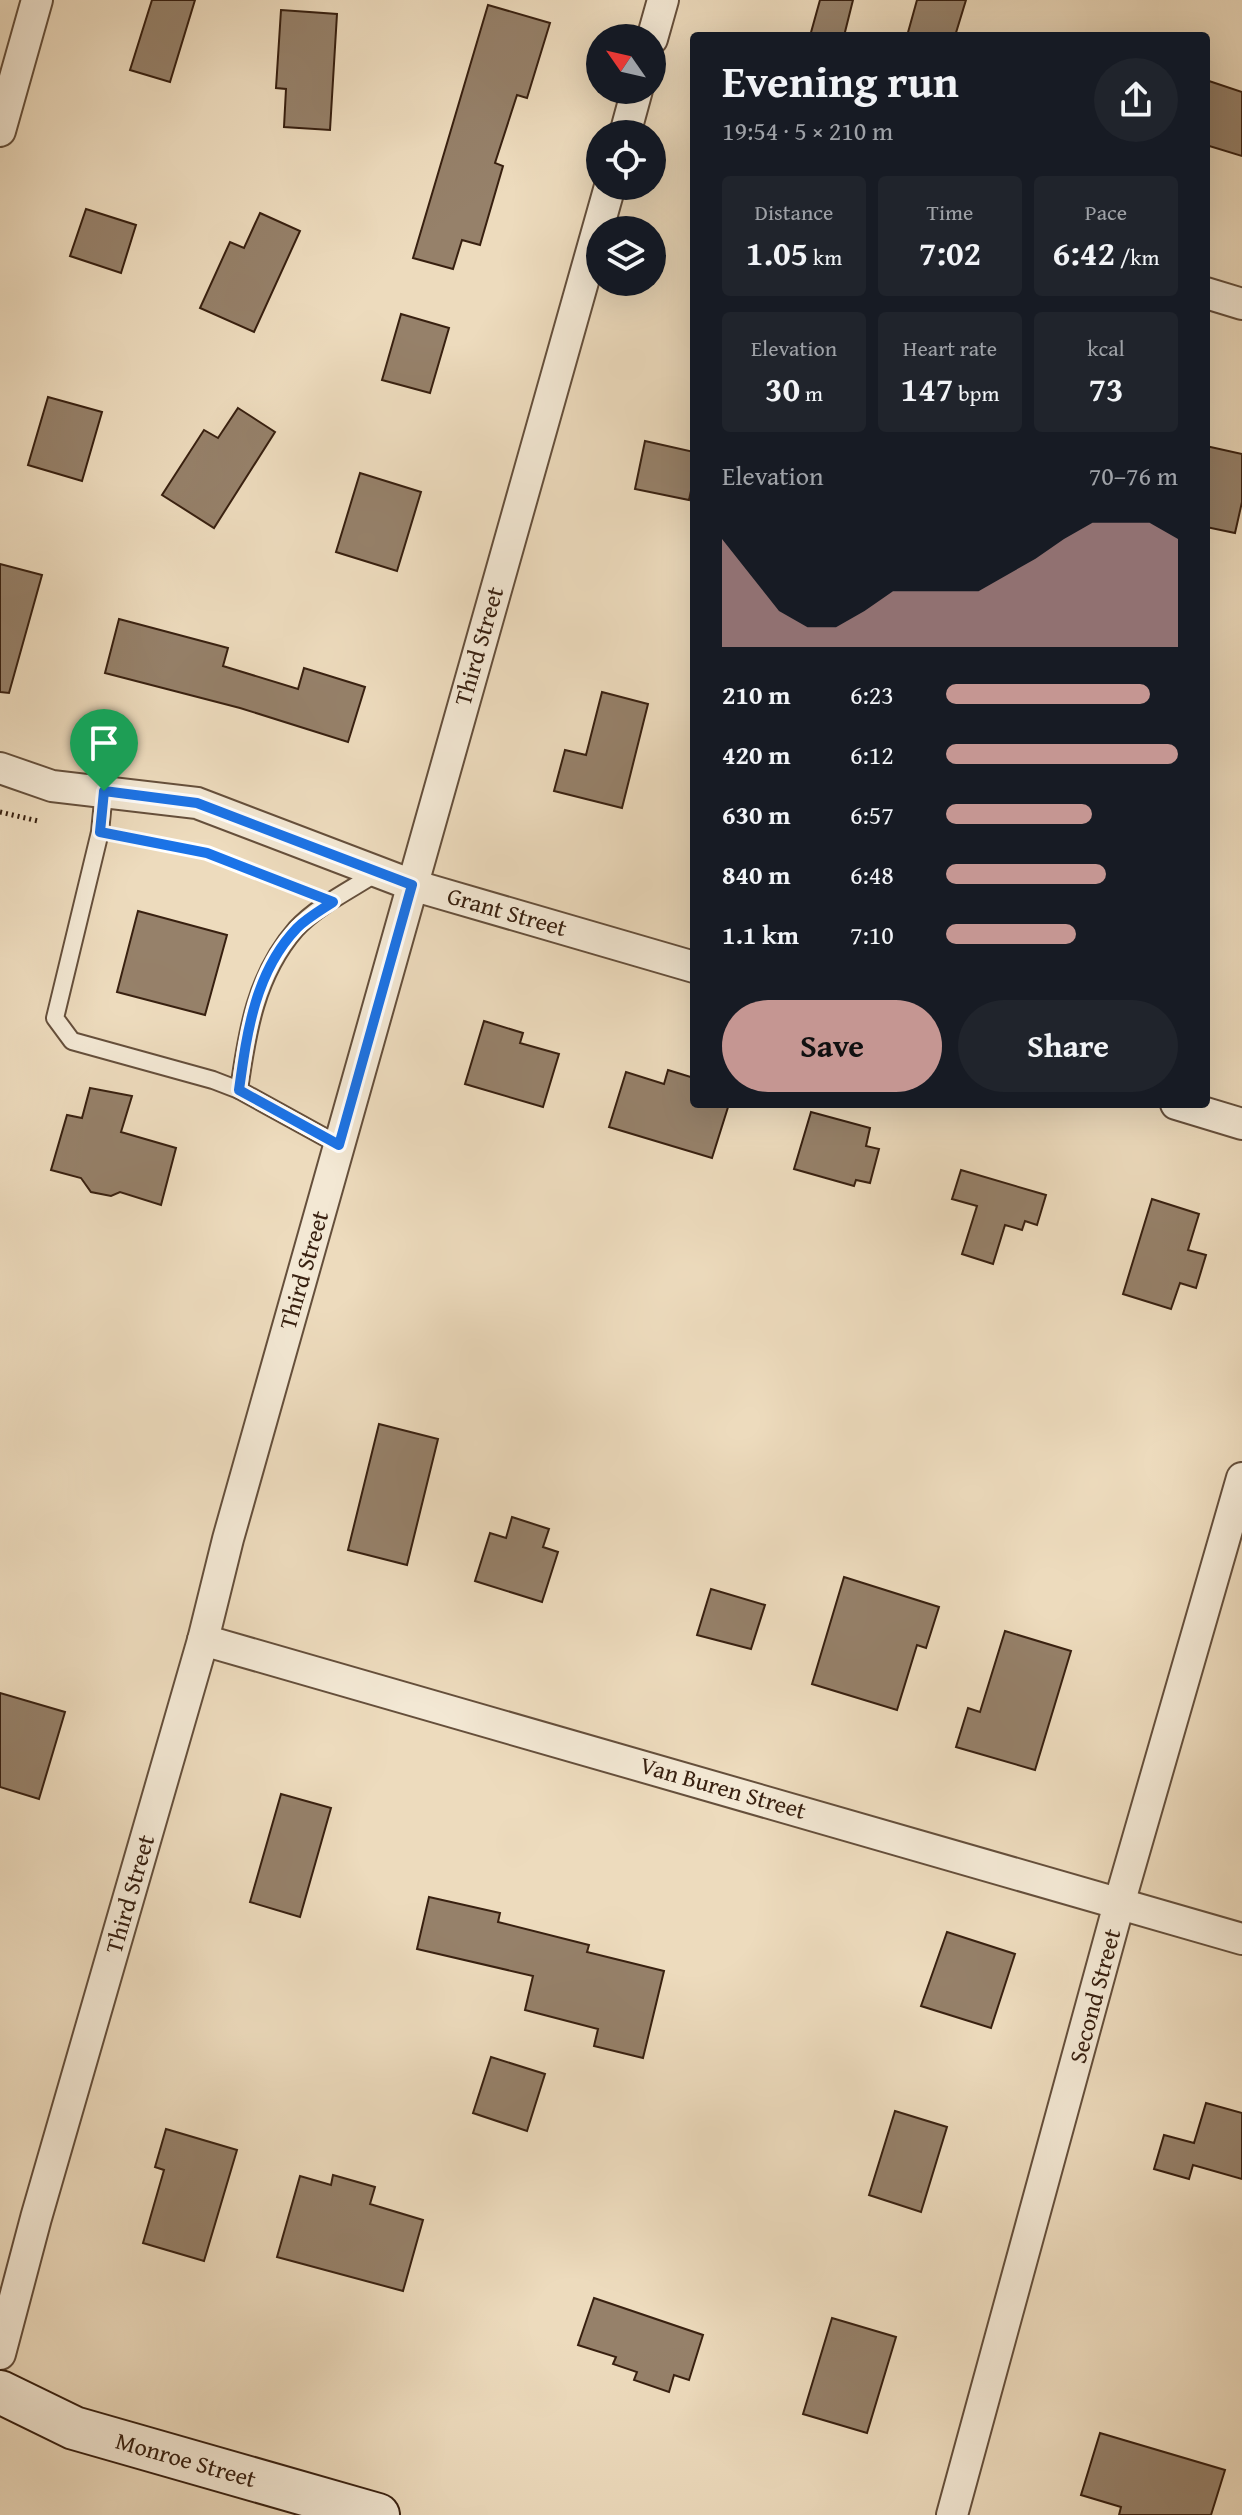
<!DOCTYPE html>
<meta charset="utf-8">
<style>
:root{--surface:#171b24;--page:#20242c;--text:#f1f3f6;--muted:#9ea1a6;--accent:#c59692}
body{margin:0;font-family:"Gentium Book Plus",serif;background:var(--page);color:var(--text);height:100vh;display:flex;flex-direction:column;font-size:30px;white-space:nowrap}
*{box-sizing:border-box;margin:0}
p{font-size:26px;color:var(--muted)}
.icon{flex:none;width:44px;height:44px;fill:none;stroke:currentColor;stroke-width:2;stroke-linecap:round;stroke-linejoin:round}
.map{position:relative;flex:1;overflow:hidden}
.sheet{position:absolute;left:690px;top:32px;width:520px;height:1076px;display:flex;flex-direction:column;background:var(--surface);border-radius:8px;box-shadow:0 8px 32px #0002}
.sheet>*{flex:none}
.needle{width:52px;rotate:304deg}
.fabs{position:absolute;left:586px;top:24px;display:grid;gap:16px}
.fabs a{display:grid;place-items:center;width:80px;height:80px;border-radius:50%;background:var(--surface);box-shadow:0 8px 32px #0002;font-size:40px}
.pin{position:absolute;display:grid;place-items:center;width:68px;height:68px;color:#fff;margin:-82px -34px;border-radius:50% 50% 50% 0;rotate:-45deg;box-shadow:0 0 8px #0007}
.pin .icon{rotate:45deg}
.round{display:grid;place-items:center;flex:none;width:84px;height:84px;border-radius:42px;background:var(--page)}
.headline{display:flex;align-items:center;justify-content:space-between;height:136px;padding:0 32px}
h1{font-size:44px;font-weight:700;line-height:60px}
.metrics{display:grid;grid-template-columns:repeat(3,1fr);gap:12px;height:136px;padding:8px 32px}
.metrics div{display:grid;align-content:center;border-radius:8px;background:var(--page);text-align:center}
.metrics b{font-size:34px;font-weight:700}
.metrics small{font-size:22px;font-weight:400}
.metrics p{font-size:22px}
.chart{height:224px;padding:16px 32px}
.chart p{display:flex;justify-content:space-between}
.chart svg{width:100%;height:144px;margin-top:8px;fill:var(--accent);opacity:.7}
.cta{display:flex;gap:16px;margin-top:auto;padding:16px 32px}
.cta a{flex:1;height:92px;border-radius:48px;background:var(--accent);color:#111;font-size:32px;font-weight:700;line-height:92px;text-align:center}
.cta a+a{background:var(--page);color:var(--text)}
ul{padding:0 32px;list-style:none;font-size:26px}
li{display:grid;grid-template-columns:128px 96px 1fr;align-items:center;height:60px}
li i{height:20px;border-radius:10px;background:var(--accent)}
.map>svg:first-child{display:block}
.building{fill:#96816a;stroke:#382010;stroke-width:2}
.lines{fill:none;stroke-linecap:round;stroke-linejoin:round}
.lane-casing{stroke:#654f3b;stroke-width:20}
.street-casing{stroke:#654f3b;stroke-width:34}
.secondary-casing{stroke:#382010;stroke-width:46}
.path{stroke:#382010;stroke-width:5;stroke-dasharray:2 4;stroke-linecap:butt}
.lane{stroke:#f3e8d4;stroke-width:16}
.street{stroke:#f3e8d4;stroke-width:30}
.secondary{stroke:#f3e8d4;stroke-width:42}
.route-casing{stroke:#fff;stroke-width:16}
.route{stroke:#1a73e8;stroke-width:10}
.labels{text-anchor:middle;stroke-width:6;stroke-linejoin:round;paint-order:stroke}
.street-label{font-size:24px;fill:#382010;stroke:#f3e8d4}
</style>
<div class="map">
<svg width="1242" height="2515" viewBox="0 0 1242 2515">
<rect width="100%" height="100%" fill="#eddbbd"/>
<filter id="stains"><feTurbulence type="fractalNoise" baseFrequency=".0025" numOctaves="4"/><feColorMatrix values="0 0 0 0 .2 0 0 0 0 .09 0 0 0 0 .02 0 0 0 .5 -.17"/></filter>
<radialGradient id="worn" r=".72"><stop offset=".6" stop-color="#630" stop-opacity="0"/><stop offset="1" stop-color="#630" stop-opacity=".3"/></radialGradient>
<!-- building -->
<g class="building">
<path d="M152,0H195L170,82L130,70Z"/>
<path d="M820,0H853L844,36H810Z"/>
<path d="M917,0H966L955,36H907Z"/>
<path d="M488,5L550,23L527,98L517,95L495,163L503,166L480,245L462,240L453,269L413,258Z"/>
<path d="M281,10L337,14L330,130L284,127L286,89L276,88Z"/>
<path d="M1206,80L1242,92V156L1206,145Z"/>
<path d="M86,209L136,225L121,273L70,256Z"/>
<path d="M260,213L300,231L254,332L200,308L230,242L244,248Z"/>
<path d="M401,314L449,328L430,393L382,380Z"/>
<path d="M48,397L102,412L82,481L28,465Z"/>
<path d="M238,408L275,432L214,528L162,495L204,430L218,438Z"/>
<path d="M645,441L694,452V477L689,500L635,489Z"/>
<path d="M1206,446L1242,454V502L1235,533L1206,527Z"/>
<path d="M360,473L421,492L397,571L336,552Z"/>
<path d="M0,564L42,575L9,693L0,692Z"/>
<path d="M119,619L228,648L223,666L298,689L304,668L365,687L348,742L240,708L105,673Z"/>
<path d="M602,692L648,704L622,808L554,791L565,750L586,755Z"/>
<path d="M138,911L227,935L205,1015L117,992Z"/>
<path d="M484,1021L523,1033L520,1043L559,1054L543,1107L465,1084Z"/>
<path d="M668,1070L694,1078V1104H729L712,1158L609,1127L626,1072L664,1084Z"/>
<path d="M90,1088L132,1096L121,1132L176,1148L161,1205L120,1192L111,1196L91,1192L81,1178L51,1170L67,1115L82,1118Z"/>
<path d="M811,1112L870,1128L866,1146L879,1149L870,1183L856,1180L854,1186L794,1169Z"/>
<path d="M961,1170L1046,1195L1037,1225L1025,1221L1022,1230L1005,1225L993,1264L962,1254L977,1206L952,1199Z"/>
<path d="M1152,1199L1199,1214L1188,1250L1206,1255L1196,1288L1180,1283L1171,1309L1123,1294Z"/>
<path d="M379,1424L438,1439L407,1565L348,1550Z"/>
<path d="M512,1517L549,1529L543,1547L558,1552L542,1602L475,1581L490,1533L506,1538Z"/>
<path d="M844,1577L939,1607L926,1648L917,1645L897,1710L812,1684Z"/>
<path d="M711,1589L765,1605L751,1649L697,1635Z"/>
<path d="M1005,1631L1071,1651L1035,1770L956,1747L968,1708L980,1712Z"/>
<path d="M0,1693L65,1712L39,1799L0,1787Z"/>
<path d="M281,1794L331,1808L300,1917L250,1902Z"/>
<path d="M429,1897L500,1913L498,1922L589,1945L587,1952L664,1971L643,2058L594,2046L598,2029L525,2010L533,1976L417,1949Z"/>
<path d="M947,1932L1015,1954L991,2028L921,2006Z"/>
<path d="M491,2057L545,2074L527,2131L473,2113Z"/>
<path d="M1206,2103L1242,2113V2179L1193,2165L1189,2179L1154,2169L1164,2135L1194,2143Z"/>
<path d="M895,2111L947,2127L921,2212L869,2195Z"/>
<path d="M166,2129L237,2150L204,2261L143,2243L164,2170L155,2167Z"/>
<path d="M333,2175L375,2187L370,2204L423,2220L403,2291L277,2257L300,2176L331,2185Z"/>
<path d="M594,2298L703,2335L689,2380L674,2375L669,2392L634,2380L637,2372L613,2364L616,2357L578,2345Z"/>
<path d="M832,2318L896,2337L867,2433L803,2414Z"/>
<path d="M1100,2433L1225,2470L1211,2515H1119L1121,2507L1081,2495Z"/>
</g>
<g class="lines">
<!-- lane casing -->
<g class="lane-casing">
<g id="lane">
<path d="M104,791L100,832L55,1018L72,1041L213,1080L239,1090L339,1145"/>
<path d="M239,1090C247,1032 256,975 296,929C317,906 352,889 378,872"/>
</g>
</g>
<!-- street casing -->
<g class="street-casing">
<g id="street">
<path d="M652,39L663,0"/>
<path d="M0,131L37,0"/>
<path d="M625,134L637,90"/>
<path d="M1206,293L1242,304"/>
<path d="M0,768L52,786L197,803L412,885L694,967"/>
<path d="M1176,1104L1242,1124"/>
<path d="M203,1640L1242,1939"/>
<path d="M0,2354L36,2218L203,1640L228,1539L610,186"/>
<path d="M952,2515L1119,1904L1242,1478"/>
</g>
</g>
<!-- secondary casing -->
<g class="secondary-casing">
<path id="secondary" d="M0,2392L74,2428L378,2515"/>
</g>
<!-- path -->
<g class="path">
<path d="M0,812L38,821"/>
<path d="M127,836L207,853L300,888"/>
</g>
<!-- lane -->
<use href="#lane" class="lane"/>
<!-- street -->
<use href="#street" class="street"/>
<!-- secondary -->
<use href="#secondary" class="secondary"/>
</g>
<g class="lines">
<!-- route casing -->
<g class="route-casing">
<path id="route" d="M104,791L197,803L412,885L339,1145L239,1090C247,1032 255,972 297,928C307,918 321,910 333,902L207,853L100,832Z"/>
</g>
<!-- route -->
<use href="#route" class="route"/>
</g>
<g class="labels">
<!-- street labels -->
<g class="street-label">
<text transform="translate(479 646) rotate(-74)" y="8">Third Street</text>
<text transform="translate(507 912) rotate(16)" y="8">Grant Street</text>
<text transform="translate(304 1270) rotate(-74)" y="8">Third Street</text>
<text transform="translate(723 1788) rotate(16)" y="8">Van Buren Street</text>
<text transform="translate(130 1894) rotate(-74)" y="8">Third Street</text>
<text transform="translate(1095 1996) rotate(-75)" y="8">Second Street</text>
<text transform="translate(186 2460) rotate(16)" y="8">Monroe Street</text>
</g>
</g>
<rect width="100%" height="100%" filter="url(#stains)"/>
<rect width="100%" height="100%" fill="url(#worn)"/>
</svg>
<div class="fabs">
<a><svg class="needle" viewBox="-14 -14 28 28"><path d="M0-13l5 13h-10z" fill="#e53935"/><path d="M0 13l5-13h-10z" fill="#9ea1a6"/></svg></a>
<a><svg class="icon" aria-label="locate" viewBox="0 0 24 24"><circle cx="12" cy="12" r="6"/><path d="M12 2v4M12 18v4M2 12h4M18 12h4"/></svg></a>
<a><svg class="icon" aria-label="layers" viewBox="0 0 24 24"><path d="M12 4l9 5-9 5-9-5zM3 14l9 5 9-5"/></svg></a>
</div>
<div class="pin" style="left:104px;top:791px;background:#1e9e55"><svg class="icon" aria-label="arrive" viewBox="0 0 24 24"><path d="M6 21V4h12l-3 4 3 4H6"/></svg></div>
<section class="sheet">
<div class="headline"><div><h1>Evening run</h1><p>19:54 · 5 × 210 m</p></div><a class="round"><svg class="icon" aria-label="share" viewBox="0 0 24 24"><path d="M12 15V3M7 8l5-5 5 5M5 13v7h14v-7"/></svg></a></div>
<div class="metrics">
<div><p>Distance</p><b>1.05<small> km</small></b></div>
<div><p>Time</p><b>7:02</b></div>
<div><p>Pace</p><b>6:42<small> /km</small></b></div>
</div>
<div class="metrics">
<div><p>Elevation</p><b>30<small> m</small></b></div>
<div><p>Heart rate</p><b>147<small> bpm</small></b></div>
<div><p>kcal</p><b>73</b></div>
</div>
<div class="chart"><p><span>Elevation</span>70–76 m</p>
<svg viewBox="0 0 160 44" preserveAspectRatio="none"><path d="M0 44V11L10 22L20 33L30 38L40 38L50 33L60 27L70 27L80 27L90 27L100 22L110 17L120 11L130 6L140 6L150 6L160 11V44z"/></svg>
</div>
<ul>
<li><b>210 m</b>6:23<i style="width:88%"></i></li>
<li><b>420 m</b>6:12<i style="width:100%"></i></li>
<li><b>630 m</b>6:57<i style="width:63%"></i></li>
<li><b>840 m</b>6:48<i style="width:69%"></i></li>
<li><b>1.1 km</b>7:10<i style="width:56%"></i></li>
</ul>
<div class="cta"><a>Save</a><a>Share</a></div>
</section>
</div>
